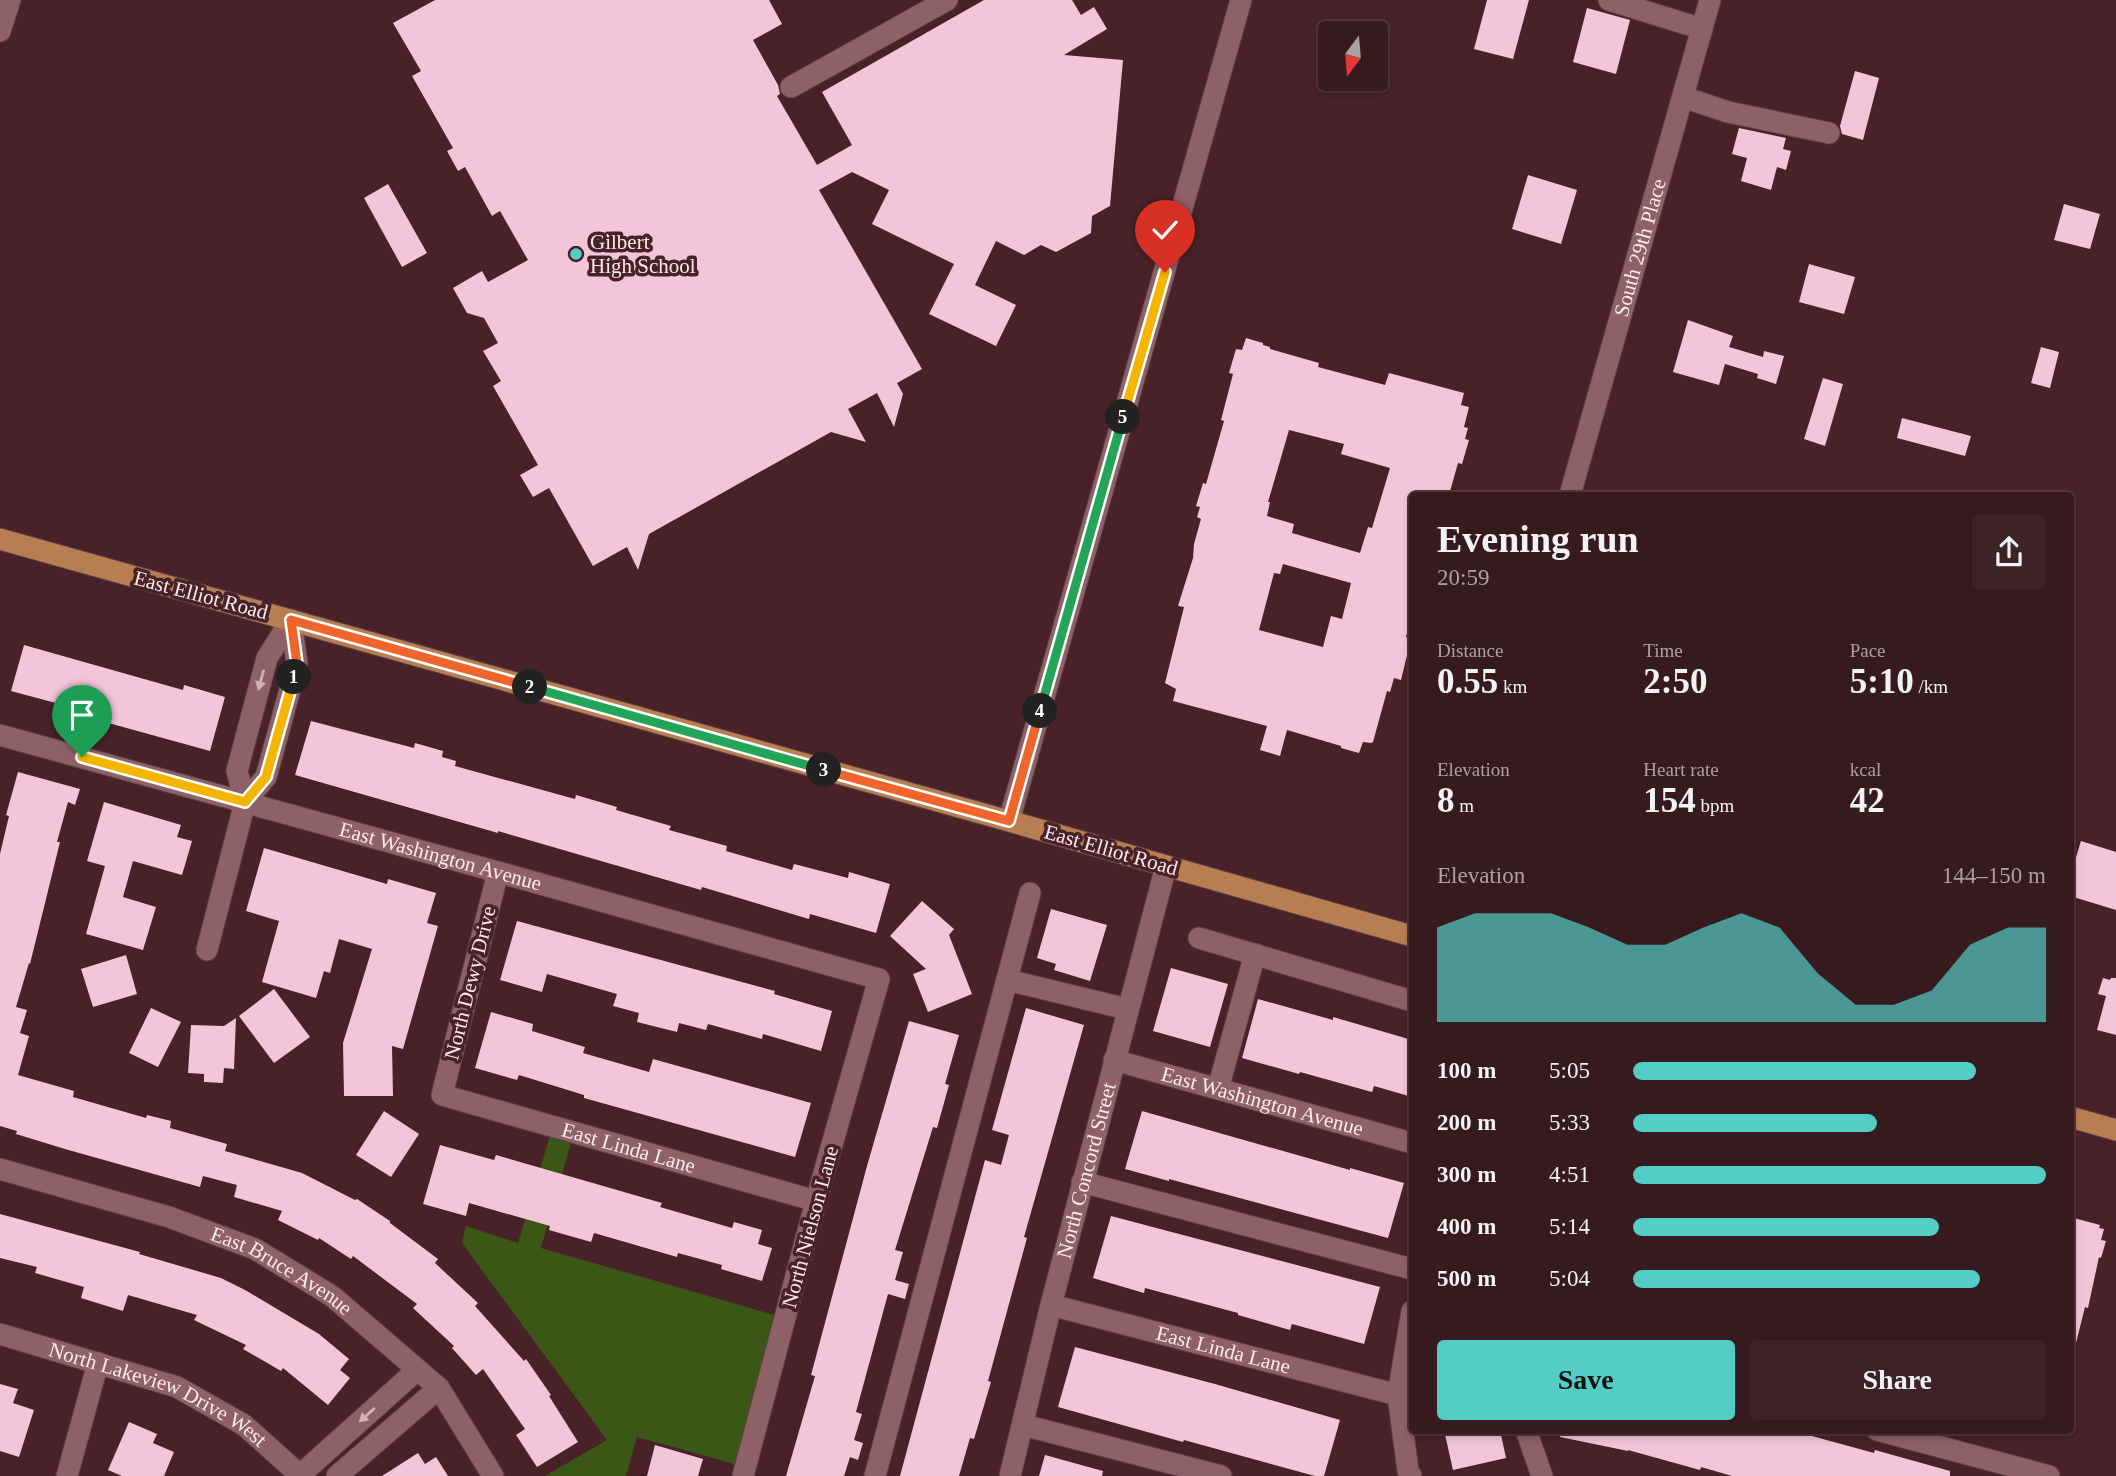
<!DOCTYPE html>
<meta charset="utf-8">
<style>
:root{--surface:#361a1e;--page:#3d2327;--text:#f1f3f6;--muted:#aaa1a4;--line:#50383c;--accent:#54cdc7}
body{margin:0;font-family:Georgia,serif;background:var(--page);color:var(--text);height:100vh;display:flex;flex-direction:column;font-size:26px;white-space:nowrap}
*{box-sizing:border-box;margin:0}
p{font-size:23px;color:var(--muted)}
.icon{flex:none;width:38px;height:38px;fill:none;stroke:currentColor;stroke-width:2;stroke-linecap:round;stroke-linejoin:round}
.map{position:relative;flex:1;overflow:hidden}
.panel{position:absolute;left:1409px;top:492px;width:665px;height:942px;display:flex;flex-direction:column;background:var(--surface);border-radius:7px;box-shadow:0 4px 10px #0003,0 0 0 2px var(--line)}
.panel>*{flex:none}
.needle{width:46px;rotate:196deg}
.controls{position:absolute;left:1318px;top:21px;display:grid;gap:14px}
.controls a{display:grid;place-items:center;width:70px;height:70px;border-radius:7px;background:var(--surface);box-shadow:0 4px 10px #0003,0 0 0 2px var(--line);font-size:35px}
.pin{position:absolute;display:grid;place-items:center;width:60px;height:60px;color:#fff;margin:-72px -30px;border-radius:50% 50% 50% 0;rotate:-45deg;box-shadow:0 0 7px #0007}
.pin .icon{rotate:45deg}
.km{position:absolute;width:35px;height:35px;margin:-18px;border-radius:50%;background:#222;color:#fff;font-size:19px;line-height:35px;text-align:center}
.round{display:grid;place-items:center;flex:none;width:74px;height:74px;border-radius:7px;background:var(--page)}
.summary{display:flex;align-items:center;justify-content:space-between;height:119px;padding:0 28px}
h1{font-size:38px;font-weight:700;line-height:52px}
.figures{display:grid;grid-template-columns:repeat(3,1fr);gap:10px;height:119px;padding:7px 28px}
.figures div{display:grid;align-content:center}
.figures b{font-size:35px;font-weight:700}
.figures small{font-size:19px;font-weight:400}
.figures p{font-size:19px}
.chart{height:196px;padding:14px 28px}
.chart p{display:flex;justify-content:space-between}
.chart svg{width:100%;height:126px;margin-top:7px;fill:var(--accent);opacity:.7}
.button{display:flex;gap:14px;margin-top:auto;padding:14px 28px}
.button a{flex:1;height:80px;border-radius:7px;background:var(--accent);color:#111;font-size:28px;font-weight:700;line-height:80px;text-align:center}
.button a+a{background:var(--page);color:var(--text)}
ul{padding:0 28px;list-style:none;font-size:23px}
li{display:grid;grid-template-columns:112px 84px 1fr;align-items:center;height:52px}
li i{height:18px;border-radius:9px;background:var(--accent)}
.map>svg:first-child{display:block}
.green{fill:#3a5715}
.building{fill:#f3c5d9;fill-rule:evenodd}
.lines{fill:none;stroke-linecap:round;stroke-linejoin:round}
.minor-casing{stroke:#5e3f45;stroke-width:23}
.major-casing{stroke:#5e3f45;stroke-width:23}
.minor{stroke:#8e6167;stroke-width:21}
.major{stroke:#b77f51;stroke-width:21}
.oneway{fill:#d1b3b6}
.split-1-casing{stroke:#fff;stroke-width:14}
.split-2-casing{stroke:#fff;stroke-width:14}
.split-3-casing{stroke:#fff;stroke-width:14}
.split-4-casing{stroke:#fff;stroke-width:14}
.split-5-casing{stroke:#fff;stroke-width:14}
.split-6-casing{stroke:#fff;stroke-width:14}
.split-1{stroke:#f5b400;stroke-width:9}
.split-2{stroke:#f0652b;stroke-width:9}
.split-3{stroke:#22a559;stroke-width:9}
.split-4{stroke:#f0652b;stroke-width:9}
.split-5{stroke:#22a559;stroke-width:9}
.split-6{stroke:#f5b400;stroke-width:9}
.poi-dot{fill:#54cdc7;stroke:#482228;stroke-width:2.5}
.labels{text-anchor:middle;stroke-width:7;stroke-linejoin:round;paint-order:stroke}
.poi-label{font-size:21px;fill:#fee9eb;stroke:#482228;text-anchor:start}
.street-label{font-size:21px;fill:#fee9eb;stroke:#482228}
</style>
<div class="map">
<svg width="2116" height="1476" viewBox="0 0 2116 1476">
<rect width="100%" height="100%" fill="#482228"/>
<!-- green -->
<path class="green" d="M553,1126L574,1132L541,1248L785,1318L745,1467L637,1437L626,1476H545L607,1440L462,1243L466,1226L518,1243Z"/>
<!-- building -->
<g class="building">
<path d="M435,0H769L782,24L753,40L778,85L780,94L777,96L817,165L852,145L822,92L984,0H1072L1081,15L1094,7L1107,29L1064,55L1123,60L1110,206L1092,216L1091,233L1056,252L1041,245L1024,255L996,241L975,285L1016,305L996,346L929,314L954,264L872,224L889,190L852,172L819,190L922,369L897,383L903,394L894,427L877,393L848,409L866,442L831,432L649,534L638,570L627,547L593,566L549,488L533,497L520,475L538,465L493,386L501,381L483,351L498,343L484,318L467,313L453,288L482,271L488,282L528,260L500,211L492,216L465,167L458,171L447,151L453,148L412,76L421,71L393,23Z"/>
<path d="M1487,0H1529L1513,59L1474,49Z"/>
<path d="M1587,8L1630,20L1616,74L1573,62Z"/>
<path d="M1855,71L1879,78L1863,140L1842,134L1840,126Z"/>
<path d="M1739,128L1786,138L1783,149L1791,151L1786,170L1777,167L1771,190L1741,181L1747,158L1732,154Z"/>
<path d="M1528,175L1577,190L1561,244L1512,229Z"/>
<path d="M388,184L427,253L402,267L364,198Z"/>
<path d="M2064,204L2100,214L2090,249L2054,240Z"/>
<path d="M1809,264L1855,277L1844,314L1799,302Z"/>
<path d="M1688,320L1733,336L1729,347L1763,357L1764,351L1784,356L1776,384L1757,378L1758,374L1725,364L1719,385L1673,372Z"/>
<path d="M1246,338L1263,343V345L1270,347V349L1319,363L1318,367L1385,385L1389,373L1464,393L1461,405L1469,407L1464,427L1468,428L1465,439L1469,440L1462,464L1458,463L1449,495H1412V613L1406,637L1411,639L1401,680L1394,678L1390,692L1387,691L1373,742L1371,743L1363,742L1359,753L1341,748V746L1287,730L1280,756L1260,750L1267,726L1173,701L1176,689L1165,683L1184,607L1178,606L1193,558L1194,544L1201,519L1197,517L1200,507L1196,506L1203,483L1206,484L1224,421L1221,420L1233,374L1229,373L1236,349L1242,350ZM1289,430L1344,444L1341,454L1390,468L1372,528L1368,527L1360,553L1292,533L1294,524L1267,516L1270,502H1268ZM1283,564L1351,583L1342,619L1331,616L1323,647L1259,630L1274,573L1280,574Z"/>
<path d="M2041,347L2059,352L2050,388L2031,383Z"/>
<path d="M1823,378L1843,384L1825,446L1804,439Z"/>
<path d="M1902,418L1971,436L1965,456L1897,438Z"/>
<path d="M24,645L183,690L184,685L225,697L210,751L65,711L67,706L11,691Z"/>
<path d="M311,721L414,748L415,743L443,751L442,757L456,761L455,766L575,799L576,795L617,807L616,810L671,826L669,830L727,846L726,851L792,870L794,864L848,878L849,872L890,884L876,933L810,914L809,919L702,887L701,890L498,831V833L295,775Z"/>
<path d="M18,772L80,789L75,805L68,802L57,842H60L30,964L29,963L16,1007L27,1010L20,1033L29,1036L18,1075L74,1091L73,1097L146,1118L147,1115L171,1121L170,1128L227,1144L225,1151L302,1173L355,1200L357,1199L390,1221V1223L438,1259L435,1263L478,1303L475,1306L524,1361L526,1359L551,1395L549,1396L578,1442L537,1467L516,1435L525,1429L483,1369L476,1375L452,1348L454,1346L413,1308L417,1304L353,1256L351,1259L319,1238L318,1240L278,1220L282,1211L234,1197L237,1185L203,1176L200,1187L65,1149L16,1134L17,1131L0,1126V854L9,816L6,815Z"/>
<path d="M104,802L181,825L177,837L192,841L182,875L133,861L123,897L156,907L143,950L86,934L105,866L87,861Z"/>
<path d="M2081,841L2116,852V910L2070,896V877Z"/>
<path d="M264,848L387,884L388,879L436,893L427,923L438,926L403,1049L392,1046L393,1096H344L343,1043L372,949L339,939L330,973L324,971L316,998L262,982L279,921L246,911Z"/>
<path d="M922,901L954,929L949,935L972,994L928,1012L913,974L926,969L890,936Z"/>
<path d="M1051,909L1107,925L1090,981L1054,970L1056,964L1037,958Z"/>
<path d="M517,921L775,991L774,994L832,1011L821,1051L763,1034L762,1039L708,1024L706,1030L679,1023L677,1032L637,1022L639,1013L613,1006L617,994L547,974L542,992L500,980Z"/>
<path d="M126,955L137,994L93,1007L81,969Z"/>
<path d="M1171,968L1228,984L1210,1047L1153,1031Z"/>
<path d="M2103,978L2110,980L2111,978H2116V1035L2097,1030L2106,996L2098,994Z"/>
<path d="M274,989L310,1037L274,1063L239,1016Z"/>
<path d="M1258,999L1333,1020V1017L1412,1040V1097L1374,1086L1372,1092L1300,1072L1299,1074L1242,1058Z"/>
<path d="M151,1008L181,1022L158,1067L129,1053Z"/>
<path d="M1026,1008L1084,1025L1024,1237L1027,1238L988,1381L991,1382L974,1439L970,1438L959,1476H900L985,1160L1001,1165L1009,1135L992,1130Z"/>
<path d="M491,1012L533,1024L532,1031L585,1047L583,1053L649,1072L653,1059L811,1103L795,1157L584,1098V1095L519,1075L517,1080L475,1068Z"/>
<path d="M236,1018L234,1069L224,1068L223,1083L204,1082V1074L188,1073L191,1025L224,1026Z"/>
<path d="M909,1021L959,1035L945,1084L949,1085L937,1128L933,1127L895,1250L903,1252L895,1280L909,1284L905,1299L888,1294L856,1412L862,1414L854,1440L863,1443L858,1460L850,1457L844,1476H786L815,1376L811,1375L867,1166Z"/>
<path d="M384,1111L419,1134L391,1177L356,1155Z"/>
<path d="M1142,1111L1350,1170V1168L1404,1183L1388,1238L1169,1179V1181L1125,1169Z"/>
<path d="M440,1145L494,1160L496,1155L662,1203L660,1207L732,1228L734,1222L762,1230L758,1244L772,1248L762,1281L721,1269L722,1265L678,1253L677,1257L594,1233L591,1242L549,1230L550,1226L469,1203L466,1216L423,1204Z"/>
<path d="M0,1214L140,1252L139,1254L221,1278L245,1290L319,1334L349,1359L340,1370L350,1378L328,1405L283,1368L281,1371L243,1349L246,1345L194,1320L197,1315L128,1295L123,1311L81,1298L84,1287L35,1273L37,1267L0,1258Z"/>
<path d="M1111,1216L1380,1287L1364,1344L1292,1324L1290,1330L1238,1315V1313L1145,1288L1144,1293L1093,1278Z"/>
<path d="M2070,1217L2100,1225L2099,1228L2104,1229L2101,1240L2106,1241L2101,1258L2099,1257L2088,1308L2085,1307L2076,1343H2070Z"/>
<path d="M1075,1347L1215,1384L1340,1420L1324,1476H1315L1184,1440L1183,1442L1058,1407Z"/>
<path d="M0,1384L18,1389L13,1403L34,1410L19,1457L0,1451Z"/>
<path d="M129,1422L157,1434L153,1443L174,1452L164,1476H122L108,1470Z"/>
<path d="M1444,1430H1500L1506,1458L1453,1470Z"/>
<path d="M1561,1430H1790L1874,1453L1875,1450L1950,1471V1476H1732L1701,1467L1700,1470L1628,1450V1451L1560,1437Z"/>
<path d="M655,1445L703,1459L698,1476H647Z"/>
<path d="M418,1453L425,1464L436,1457L448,1476H382Z"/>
<path d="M1045,1455L1103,1471L1102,1476H1039Z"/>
</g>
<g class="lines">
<!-- minor casing -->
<g class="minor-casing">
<g id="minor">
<path d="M1609,0L1702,29"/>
<path d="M0,31L10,0"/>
<path d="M791,87L947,0"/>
<path d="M1683,97L1728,112L1829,133"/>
<path id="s1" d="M1570,495L1710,0"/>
<path id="s2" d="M0,735L498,872L879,979L816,1201L743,1476"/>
<path d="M245,802L237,771L267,658L291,620"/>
<path d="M1009,821L1241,0"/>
<path id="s3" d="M498,872L442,1095L816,1201"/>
<path d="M1199,938L1412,1001"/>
<path d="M207,950L245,802L266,777L294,675L297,664L291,620"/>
<path d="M1007,980L1127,1009"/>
<path id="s4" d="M1114,1060L1412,1143"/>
<path d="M1218,1089L1255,954"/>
<path id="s5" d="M0,1169L169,1217L255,1249L332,1296L439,1388L493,1476"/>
<path d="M1082,1182L1412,1269"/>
<path id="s6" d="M1051,1305L1398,1395"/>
<path id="s7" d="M0,1334L177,1387L244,1425L301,1476"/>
<path d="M1023,1425L1221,1476"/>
<path d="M1526,1430L1542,1476"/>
<path d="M1877,1430L2049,1476"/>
<path d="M300,1475L417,1370"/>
<path d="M67,1476L98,1363"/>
<path d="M337,1476L439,1388"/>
<path d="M875,1476L1030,893"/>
<path id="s8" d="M1010,1476L1051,1305L1166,866"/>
<path d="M1411,1476L1408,1471L1398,1395L1412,1311"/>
</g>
</g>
<!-- major casing -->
<g class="major-casing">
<g id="major">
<path d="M0,539L1009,821L1412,936"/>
<path d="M2070,1117L2116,1130"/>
</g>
</g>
<!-- minor -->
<use href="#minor" class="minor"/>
<!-- major -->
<use href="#major" class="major"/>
</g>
<!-- one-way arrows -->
<defs><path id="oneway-solid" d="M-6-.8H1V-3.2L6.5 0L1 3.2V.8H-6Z" transform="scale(1.75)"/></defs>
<g class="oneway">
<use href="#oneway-solid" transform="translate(261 680) rotate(105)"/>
<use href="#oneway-solid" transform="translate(367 1415) rotate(138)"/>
</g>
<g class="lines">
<!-- split-1 casing -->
<g class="split-1-casing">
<path id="split-1" d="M82,757L245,802L266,777L294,677"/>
</g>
<!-- split-2 casing -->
<g class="split-2-casing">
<path id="split-2" d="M294,677L297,664L291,620L530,687"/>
</g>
<!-- split-3 casing -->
<g class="split-3-casing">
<path id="split-3" d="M530,687L824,770"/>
</g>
<!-- split-4 casing -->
<g class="split-4-casing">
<path id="split-4" d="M824,770L1009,821L1040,711"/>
</g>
<!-- split-5 casing -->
<g class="split-5-casing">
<path id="split-5" d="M1040,711L1123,417"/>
</g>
<!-- split-6 casing -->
<g class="split-6-casing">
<path id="split-6" d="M1123,417L1165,272"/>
</g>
<!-- split-1 -->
<use href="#split-1" class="split-1"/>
<!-- split-2 -->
<use href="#split-2" class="split-2"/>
<!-- split-3 -->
<use href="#split-3" class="split-3"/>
<!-- split-4 -->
<use href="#split-4" class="split-4"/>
<!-- split-5 -->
<use href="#split-5" class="split-5"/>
<!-- split-6 -->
<use href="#split-6" class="split-6"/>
</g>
<!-- markers -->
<circle class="poi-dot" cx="576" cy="254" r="7"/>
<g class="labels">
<!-- poi labels -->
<g class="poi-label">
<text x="590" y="249">Gilbert<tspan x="590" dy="24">High School</tspan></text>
</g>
<!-- street labels -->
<g class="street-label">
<text dy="7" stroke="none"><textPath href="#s1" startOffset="257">South 29th Place</textPath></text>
<text transform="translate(201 595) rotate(15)" y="7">East Elliot Road</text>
<text transform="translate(1111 850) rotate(16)" y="7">East Elliot Road</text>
<text dy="7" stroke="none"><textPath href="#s2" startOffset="457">East Washington Avenue</textPath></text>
<text transform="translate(470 983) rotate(-76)" y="7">North Dewy Drive</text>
<text dy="7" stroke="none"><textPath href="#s4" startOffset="154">East Washington Avenue</textPath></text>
<text dy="7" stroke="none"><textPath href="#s3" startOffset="424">East Linda Lane</textPath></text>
<text dy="7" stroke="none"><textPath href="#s8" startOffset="315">North Concord Street</textPath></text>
<text transform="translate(810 1227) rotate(-75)" y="7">North Nielson Lane</text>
<text dy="7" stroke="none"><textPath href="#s5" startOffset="301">East Bruce Avenue</textPath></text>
<text dy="7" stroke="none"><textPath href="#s6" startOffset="178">East Linda Lane</textPath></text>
<text dy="7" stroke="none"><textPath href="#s7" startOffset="170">North Lakeview Drive West</textPath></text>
</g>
</g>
</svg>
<div class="controls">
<a><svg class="needle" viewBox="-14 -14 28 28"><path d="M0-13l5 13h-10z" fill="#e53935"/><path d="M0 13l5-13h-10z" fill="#aaa1a4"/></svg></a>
</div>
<div class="pin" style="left:82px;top:757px;background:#1e9e55"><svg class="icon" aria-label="arrive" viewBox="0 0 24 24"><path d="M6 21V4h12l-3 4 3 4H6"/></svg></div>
<div class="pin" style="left:1165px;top:272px;background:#d93025"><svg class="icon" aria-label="check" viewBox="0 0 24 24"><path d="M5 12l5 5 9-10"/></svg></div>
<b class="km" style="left:294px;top:677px">1</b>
<b class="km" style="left:530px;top:687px">2</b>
<b class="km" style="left:824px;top:770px">3</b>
<b class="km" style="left:1040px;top:711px">4</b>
<b class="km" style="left:1123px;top:417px">5</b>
<section class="panel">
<div class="summary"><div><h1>Evening run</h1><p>20:59</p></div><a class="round"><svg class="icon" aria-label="share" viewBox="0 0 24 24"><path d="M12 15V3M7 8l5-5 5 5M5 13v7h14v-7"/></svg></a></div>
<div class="figures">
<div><p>Distance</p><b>0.55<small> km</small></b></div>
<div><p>Time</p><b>2:50</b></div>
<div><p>Pace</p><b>5:10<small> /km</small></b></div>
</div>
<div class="figures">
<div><p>Elevation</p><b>8<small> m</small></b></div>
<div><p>Heart rate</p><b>154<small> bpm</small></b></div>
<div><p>kcal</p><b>42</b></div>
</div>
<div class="chart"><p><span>Elevation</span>144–150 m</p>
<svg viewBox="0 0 160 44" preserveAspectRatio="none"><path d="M0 44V11L10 6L20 6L30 6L40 11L50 17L60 17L70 11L80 6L90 11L100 27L110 38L120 38L130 33L140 17L150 11L160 11V44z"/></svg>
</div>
<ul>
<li><b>100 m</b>5:05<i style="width:83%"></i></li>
<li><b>200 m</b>5:33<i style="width:59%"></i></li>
<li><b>300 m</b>4:51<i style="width:100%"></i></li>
<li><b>400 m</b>5:14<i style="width:74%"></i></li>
<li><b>500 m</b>5:04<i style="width:84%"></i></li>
</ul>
<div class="button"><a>Save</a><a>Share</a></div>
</section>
</div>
